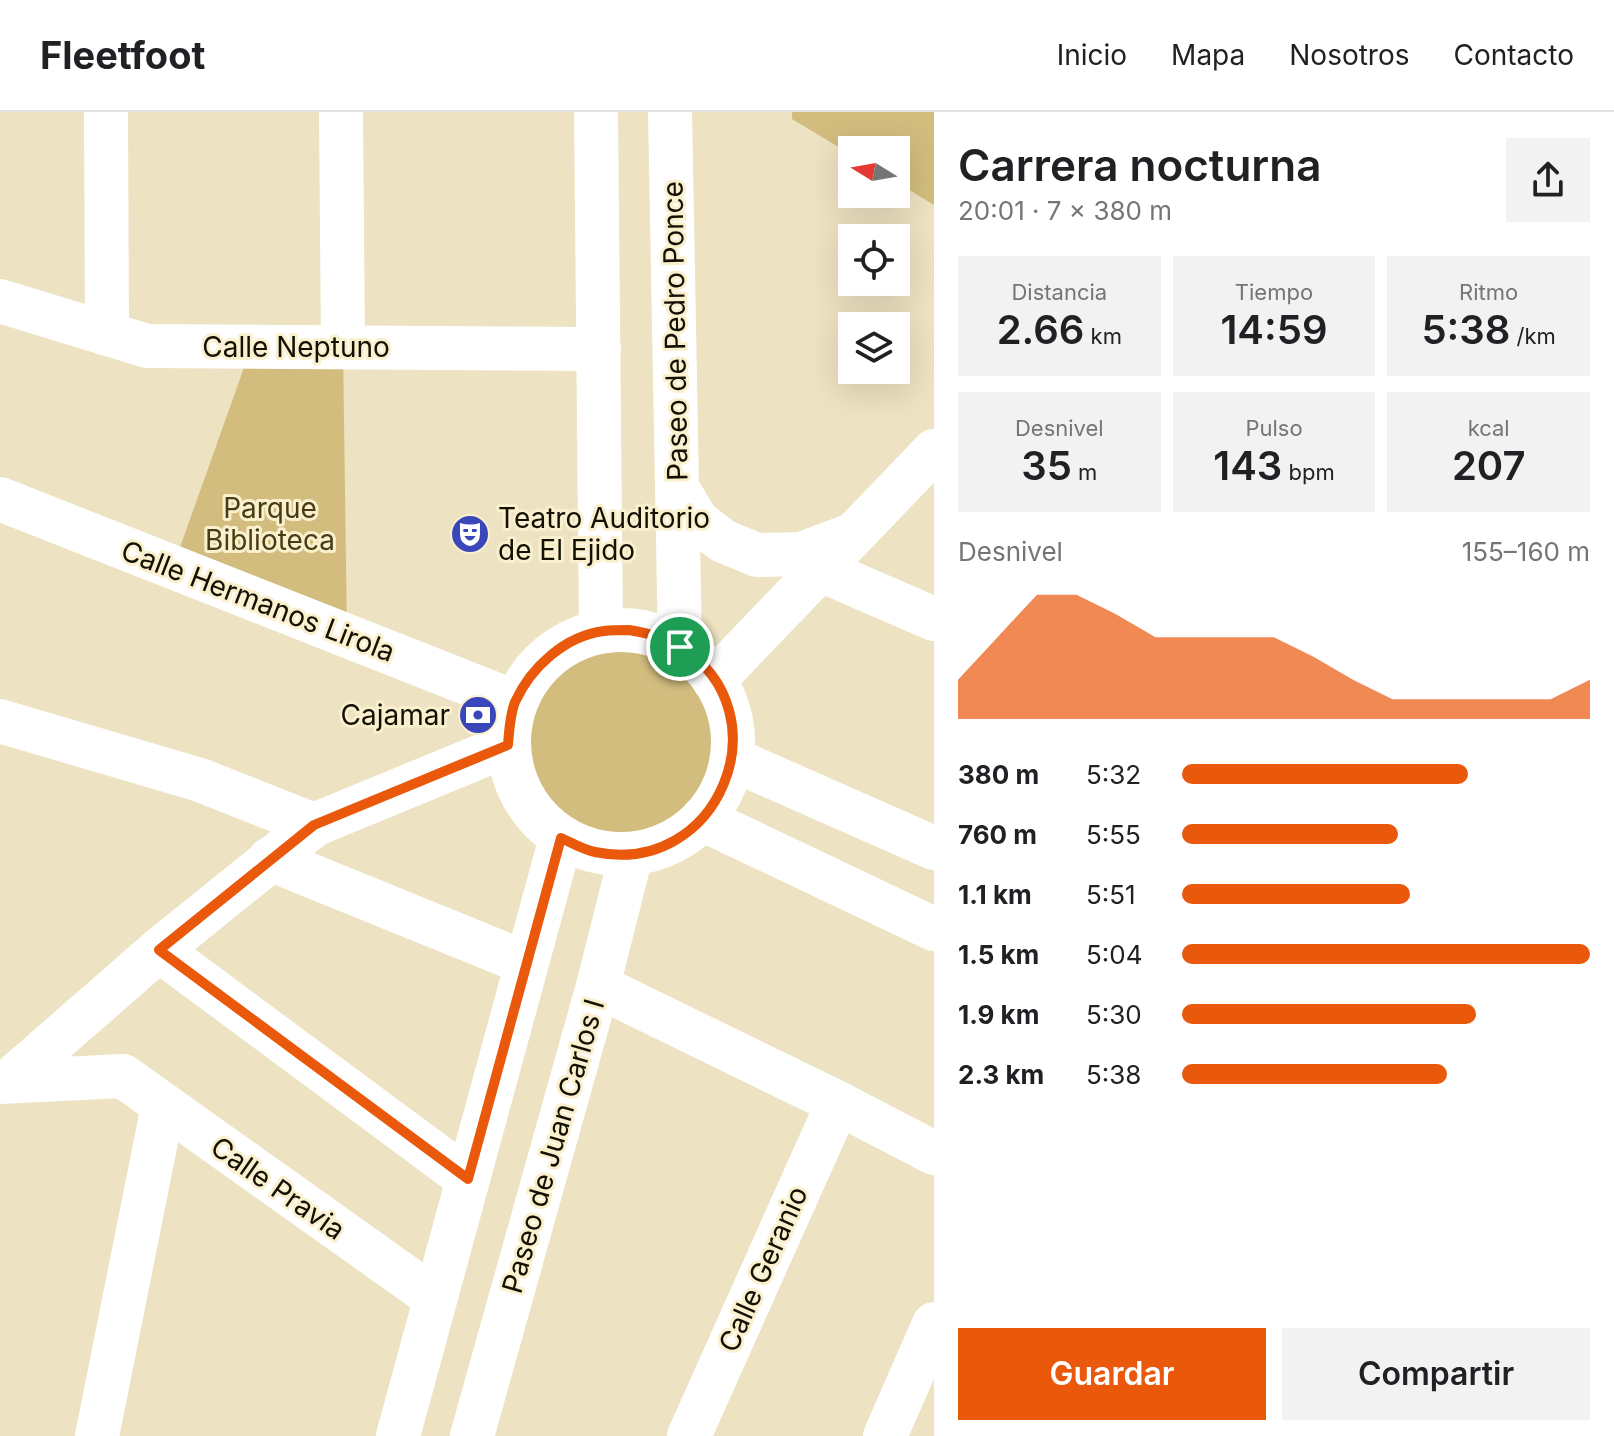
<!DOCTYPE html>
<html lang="es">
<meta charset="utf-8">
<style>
:root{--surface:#fff;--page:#f2f2f2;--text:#202124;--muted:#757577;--line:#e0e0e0;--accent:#ea580c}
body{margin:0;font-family:Inter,sans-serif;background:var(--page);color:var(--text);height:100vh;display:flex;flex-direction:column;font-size:30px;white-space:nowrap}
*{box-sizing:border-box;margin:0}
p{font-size:26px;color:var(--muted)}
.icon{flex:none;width:44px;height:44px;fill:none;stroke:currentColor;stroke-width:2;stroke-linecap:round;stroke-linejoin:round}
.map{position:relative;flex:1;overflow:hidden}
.panel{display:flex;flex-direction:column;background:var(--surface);width:680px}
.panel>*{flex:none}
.needle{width:52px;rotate:281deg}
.buttons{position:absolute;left:838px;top:24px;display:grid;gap:16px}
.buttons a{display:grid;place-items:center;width:72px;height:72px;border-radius:0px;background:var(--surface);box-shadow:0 8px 32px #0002;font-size:40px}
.pin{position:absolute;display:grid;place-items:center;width:68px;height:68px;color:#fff;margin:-34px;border:4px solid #fff;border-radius:50%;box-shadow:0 2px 8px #0007}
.round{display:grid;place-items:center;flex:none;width:84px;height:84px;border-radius:0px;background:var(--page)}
.summary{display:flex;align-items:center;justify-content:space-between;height:136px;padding:0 24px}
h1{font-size:44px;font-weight:600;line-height:60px}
.stats{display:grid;grid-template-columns:repeat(3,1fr);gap:12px;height:136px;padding:8px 24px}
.stats div{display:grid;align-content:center;border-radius:0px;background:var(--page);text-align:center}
.stats b{font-size:40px;font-weight:600}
.stats small{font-size:22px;font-weight:400}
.stats p{font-size:22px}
.chart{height:224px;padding:16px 24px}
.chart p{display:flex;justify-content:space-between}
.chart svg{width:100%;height:144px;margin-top:8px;fill:var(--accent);opacity:.7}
.action{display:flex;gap:16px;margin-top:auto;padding:16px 24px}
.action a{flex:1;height:92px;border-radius:0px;background:var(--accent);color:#fff;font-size:32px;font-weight:600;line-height:92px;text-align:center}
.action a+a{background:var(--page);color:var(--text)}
ul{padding:0 24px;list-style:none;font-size:26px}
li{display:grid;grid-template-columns:128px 96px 1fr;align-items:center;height:60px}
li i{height:20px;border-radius:10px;background:var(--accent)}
header{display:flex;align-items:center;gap:48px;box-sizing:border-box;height:112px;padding:0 40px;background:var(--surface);border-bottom:2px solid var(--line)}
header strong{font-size:38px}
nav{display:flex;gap:44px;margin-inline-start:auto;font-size:28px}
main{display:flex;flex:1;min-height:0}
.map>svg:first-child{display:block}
.green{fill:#d2bd7e}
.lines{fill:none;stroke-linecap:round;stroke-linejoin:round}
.minor{stroke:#fff;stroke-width:44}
.major{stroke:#fff;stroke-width:44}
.route-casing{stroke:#fff;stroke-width:16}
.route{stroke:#ea580c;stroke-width:10}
.labels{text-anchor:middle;stroke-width:6;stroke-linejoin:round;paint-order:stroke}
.street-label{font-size:28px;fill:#131005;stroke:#faf0ce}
.park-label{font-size:28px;fill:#483c13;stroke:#faf0ce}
.poi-label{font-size:28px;fill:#131005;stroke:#faf0ce;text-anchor:start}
</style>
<header>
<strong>Fleetfoot</strong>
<nav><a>Inicio</a><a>Mapa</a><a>Nosotros</a><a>Contacto</a></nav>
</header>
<main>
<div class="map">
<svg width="934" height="1324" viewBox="0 0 934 1324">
<rect width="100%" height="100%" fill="#ede2c1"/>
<!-- green -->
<g class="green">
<path d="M792,0H934V93L896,70V38H852V43L792,7Z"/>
<path d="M343,235L347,524L173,455L251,236Z"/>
<circle cx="621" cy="630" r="97"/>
</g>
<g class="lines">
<!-- minor -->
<g class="minor">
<path d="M106,0L107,222"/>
<path d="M341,0L343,235"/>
<path d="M0,189L147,234L599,237"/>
<path d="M678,377L697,409L723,429L757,443L801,442L849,424"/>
<path d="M821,458L934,507"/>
<path d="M714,568L934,339"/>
<path d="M0,609L200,668L314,713"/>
<path d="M270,747L526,851"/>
<path d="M159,838L468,1067"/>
<path d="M598,874L838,991L934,1041"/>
<path d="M9,969L159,838L314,713L508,633"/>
<path d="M0,970L123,964L435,1186"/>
<path d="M97,1324L163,994"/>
<path d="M398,1324L561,726"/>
<path d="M472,1324L598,874L631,743"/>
<path d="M689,1324L838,991"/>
<path d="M885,1324L934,1212"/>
</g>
<!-- major -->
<g class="major">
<path d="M596,0L601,519"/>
<path d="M670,0L680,535"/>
<path d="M0,387L515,590"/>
<circle cx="621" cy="630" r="112"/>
<path d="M732,647L934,736"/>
<path d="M702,707L934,817"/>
</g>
</g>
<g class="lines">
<!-- route casing -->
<g class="route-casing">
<path id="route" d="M629,518C647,521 665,525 681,535C786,602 718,766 595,740C584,738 572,731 561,726L468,1067L159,838L314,713L508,633C509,619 510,603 515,590C531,555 565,524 604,519C612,518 621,518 629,518Z"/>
</g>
<!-- route -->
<use href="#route" class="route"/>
</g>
<!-- icons -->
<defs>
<g id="theatre-disc" transform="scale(2)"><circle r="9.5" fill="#3a47bb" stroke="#faf0ce"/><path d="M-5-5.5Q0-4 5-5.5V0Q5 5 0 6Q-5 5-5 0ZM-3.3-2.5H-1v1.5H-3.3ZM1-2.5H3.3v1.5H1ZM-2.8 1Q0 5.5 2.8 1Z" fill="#fff"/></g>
<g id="bank-disc" transform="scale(2)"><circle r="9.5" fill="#3a47bb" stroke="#faf0ce"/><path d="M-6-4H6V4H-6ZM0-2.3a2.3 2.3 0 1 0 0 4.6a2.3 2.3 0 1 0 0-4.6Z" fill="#fff"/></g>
</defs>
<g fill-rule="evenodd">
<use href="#theatre-disc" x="470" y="422"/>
<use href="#bank-disc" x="478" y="603"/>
</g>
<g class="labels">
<!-- street labels -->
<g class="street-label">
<text transform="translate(675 219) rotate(-91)" y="10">Paseo de Pedro Ponce</text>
<text x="296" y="245">Calle Neptuno</text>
<text transform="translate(258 489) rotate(21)" y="10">Calle Hermanos Lirola</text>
<text transform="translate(553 1034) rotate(-74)" y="10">Paseo de Juan Carlos I</text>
<text transform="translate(278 1076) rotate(35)" y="10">Calle Pravia</text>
<text transform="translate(763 1157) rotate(-66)" y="10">Calle Geranio</text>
</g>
<!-- park labels -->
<g class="park-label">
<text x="270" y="406">Parque<tspan x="270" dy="32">Biblioteca</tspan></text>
</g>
<!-- poi labels -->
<g class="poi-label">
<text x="498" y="416">Teatro Auditorio<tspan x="498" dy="32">de El Ejido</tspan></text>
<text x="450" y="613" text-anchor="end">Cajamar</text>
</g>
</g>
</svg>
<div class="buttons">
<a><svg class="needle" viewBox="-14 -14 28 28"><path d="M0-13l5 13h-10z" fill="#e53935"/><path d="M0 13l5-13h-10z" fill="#757577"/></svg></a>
<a><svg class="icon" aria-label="locate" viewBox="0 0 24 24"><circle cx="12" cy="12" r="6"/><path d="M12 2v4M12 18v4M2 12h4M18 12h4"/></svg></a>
<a><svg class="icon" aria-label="layers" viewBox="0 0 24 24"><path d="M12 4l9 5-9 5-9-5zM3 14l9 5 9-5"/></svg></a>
</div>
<div class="pin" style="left:680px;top:535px;background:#1e9e55"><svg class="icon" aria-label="arrive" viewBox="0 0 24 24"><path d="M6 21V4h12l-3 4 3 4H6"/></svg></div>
</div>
<section class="panel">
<div class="summary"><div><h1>Carrera nocturna</h1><p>20:01 · 7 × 380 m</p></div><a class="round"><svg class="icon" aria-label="share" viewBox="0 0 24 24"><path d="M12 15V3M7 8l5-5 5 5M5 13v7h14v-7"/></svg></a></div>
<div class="stats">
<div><p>Distancia</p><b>2.66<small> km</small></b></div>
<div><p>Tiempo</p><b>14:59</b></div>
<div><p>Ritmo</p><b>5:38<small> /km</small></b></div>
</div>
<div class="stats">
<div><p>Desnivel</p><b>35<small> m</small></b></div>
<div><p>Pulso</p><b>143<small> bpm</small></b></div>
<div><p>kcal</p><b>207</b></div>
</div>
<div class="chart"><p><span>Desnivel</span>155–160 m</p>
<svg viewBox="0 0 160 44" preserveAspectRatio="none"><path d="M0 44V32L10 19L20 6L30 6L40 12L50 19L60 19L70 19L80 19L90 25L100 32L110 38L120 38L130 38L140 38L150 38L160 32V44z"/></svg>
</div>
<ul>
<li><b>380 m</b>5:32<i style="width:70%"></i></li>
<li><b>760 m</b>5:55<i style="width:53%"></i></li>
<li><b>1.1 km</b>5:51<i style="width:56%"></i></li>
<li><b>1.5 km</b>5:04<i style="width:100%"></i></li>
<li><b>1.9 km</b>5:30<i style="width:72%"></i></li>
<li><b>2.3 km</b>5:38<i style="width:65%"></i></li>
</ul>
<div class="action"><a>Guardar</a><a>Compartir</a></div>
</section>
</main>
